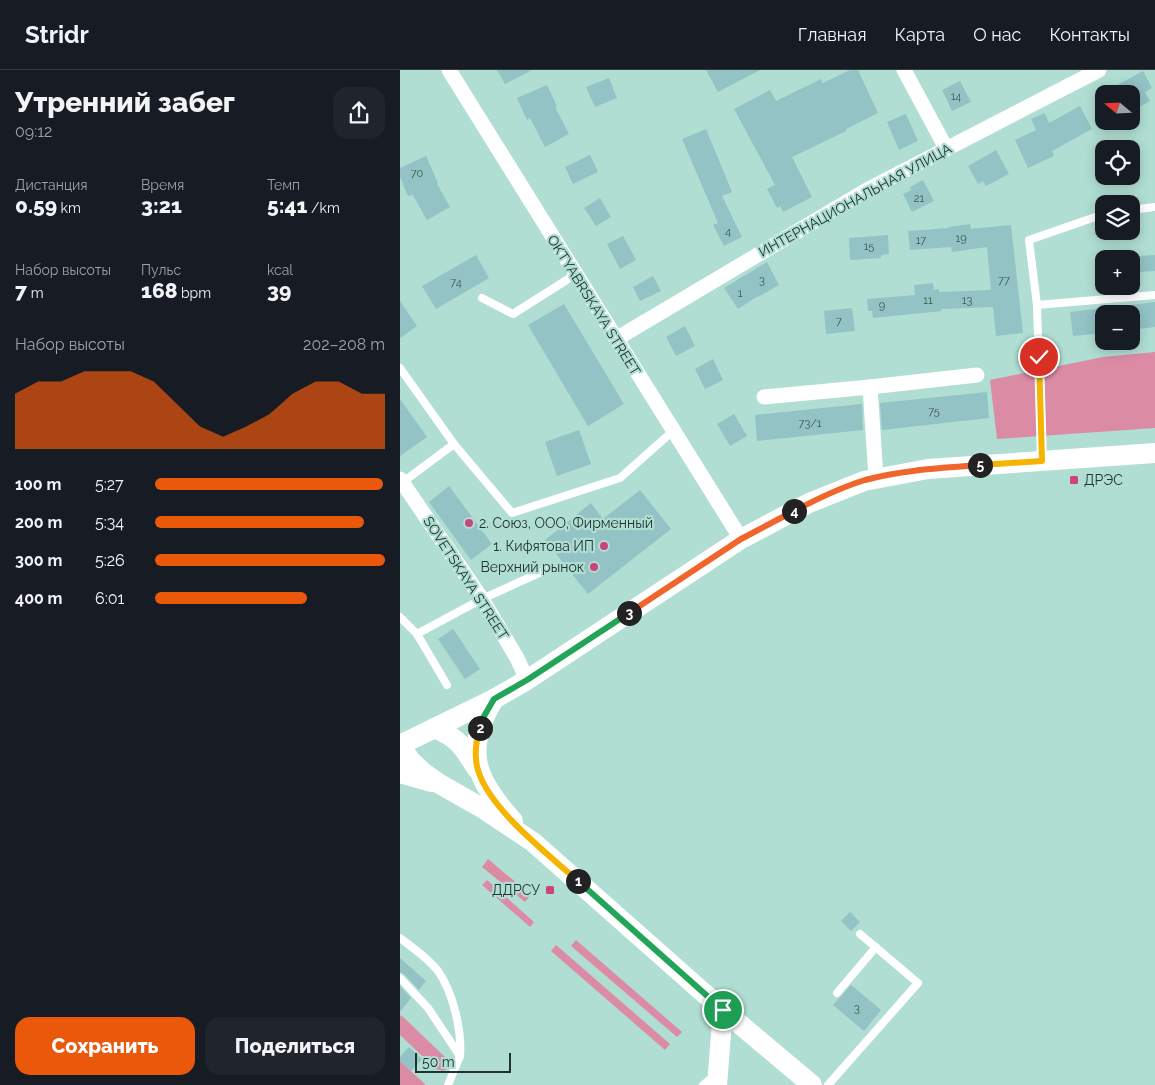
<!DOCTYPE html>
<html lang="ru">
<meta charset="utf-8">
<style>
:root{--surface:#171b24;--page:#20242c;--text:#f1f3f6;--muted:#9ea1a6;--line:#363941;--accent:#ea580c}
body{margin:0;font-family:Raleway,sans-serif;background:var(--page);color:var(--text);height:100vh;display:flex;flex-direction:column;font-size:19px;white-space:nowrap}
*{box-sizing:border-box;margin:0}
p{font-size:16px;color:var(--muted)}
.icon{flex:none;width:28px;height:28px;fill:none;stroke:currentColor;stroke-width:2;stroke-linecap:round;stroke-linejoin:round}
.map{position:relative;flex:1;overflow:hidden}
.sheet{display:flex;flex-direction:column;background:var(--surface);width:400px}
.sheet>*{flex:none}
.needle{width:32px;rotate:289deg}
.buttons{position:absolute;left:695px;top:15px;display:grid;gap:10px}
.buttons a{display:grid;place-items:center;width:45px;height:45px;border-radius:10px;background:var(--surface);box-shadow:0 2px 12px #0003;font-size:25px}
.scale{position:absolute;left:15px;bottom:12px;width:96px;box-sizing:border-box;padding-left:5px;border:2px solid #21332f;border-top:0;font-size:14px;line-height:18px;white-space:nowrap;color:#21332f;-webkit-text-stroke:4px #b0ded3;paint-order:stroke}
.pin{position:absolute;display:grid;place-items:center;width:42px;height:42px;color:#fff;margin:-21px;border:2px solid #fff;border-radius:50%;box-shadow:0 1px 5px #0007}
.km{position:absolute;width:25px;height:25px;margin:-12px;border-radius:50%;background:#222;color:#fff;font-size:14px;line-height:25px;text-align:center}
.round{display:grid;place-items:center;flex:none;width:52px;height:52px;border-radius:15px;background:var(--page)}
.overview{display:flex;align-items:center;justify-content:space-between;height:85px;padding:0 15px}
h1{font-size:28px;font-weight:800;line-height:38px}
.figures{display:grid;grid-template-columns:repeat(3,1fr);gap:8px;height:85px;padding:5px 15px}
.figures div{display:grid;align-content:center}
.figures b{font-size:21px;font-weight:800}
.figures small{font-size:14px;font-weight:400}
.figures p{font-size:14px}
.chart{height:140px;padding:10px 15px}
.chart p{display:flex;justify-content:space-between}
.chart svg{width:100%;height:90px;margin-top:5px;fill:var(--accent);opacity:.7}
.button{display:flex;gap:10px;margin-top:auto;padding:10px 15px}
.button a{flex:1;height:58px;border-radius:15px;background:var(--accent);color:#fff;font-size:20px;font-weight:800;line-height:58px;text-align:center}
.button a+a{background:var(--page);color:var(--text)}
ul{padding:0 15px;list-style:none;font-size:16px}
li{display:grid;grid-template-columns:80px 60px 1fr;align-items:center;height:38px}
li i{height:12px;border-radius:6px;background:var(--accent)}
header{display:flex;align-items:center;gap:30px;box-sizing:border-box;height:70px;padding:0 25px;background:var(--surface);border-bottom:1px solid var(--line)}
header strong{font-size:24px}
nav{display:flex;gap:28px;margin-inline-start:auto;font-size:18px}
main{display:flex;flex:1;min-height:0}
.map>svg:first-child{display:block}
.green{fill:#dc8ba5}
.building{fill:#93c3c5}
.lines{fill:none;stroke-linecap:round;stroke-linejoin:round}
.lane{stroke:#fff;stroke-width:8}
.street{stroke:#fff;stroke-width:15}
.secondary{stroke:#fff;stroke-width:20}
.split-1-casing{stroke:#fff;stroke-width:10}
.split-2-casing{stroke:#fff;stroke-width:10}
.split-3-casing{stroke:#fff;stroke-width:10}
.split-4-casing{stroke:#fff;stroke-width:10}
.split-5-casing{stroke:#fff;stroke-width:10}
.split-6-casing{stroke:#fff;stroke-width:10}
.split-1{stroke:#22a559;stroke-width:6}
.split-2{stroke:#f5b400;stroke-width:6}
.split-3{stroke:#22a559;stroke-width:6}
.split-4{stroke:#f0652b;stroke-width:6}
.split-5{stroke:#f0652b;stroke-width:6}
.split-6{stroke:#f5b400;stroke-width:6}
.poi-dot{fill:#cd437b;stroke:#b0ded3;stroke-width:2}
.labels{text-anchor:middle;stroke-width:4.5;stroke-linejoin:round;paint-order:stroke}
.number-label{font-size:11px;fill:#3e5754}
.street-label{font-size:14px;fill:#21332f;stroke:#b0ded3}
.poi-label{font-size:14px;fill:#21332f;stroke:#b0ded3;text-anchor:end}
</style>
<header>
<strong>Stridr</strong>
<nav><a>Главная</a><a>Карта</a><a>О нас</a><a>Контакты</a></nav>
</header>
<main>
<section class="sheet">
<div class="overview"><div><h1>Утренний забег</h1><p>09:12</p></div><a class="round"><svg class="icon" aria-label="share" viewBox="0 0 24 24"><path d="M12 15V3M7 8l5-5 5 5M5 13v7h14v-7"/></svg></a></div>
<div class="figures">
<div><p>Дистанция</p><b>0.59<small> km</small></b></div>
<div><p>Время</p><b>3:21</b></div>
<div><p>Темп</p><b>5:41<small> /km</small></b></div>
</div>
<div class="figures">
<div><p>Набор высоты</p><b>7<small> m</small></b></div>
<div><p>Пульс</p><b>168<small> bpm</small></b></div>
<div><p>kcal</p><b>39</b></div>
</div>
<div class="chart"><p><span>Набор высоты</span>202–208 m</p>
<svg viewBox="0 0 160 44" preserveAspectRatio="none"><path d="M0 44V17L10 11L20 11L30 6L40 6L50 6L60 11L70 22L80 33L90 38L100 33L110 27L120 17L130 11L140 11L150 17L160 17V44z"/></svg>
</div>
<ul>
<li><b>100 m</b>5:27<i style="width:99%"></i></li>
<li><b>200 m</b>5:34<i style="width:91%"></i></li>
<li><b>300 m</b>5:26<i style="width:100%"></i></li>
<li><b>400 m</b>6:01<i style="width:66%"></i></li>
</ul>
<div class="button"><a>Сохранить</a><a>Поделиться</a></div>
</section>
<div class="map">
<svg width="755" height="1015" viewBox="0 0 755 1015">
<rect width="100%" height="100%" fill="#b0ded3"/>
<!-- green -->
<g class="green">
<path d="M755,282V358L597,369L590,310L703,287Z"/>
<path d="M88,789L131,825L125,832L82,797Z"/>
<path d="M87,810L134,852L130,857L82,815Z"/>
<path d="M176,870L282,962L277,967L171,876Z"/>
<path d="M156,875L270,974L265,980L151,881Z"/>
<path d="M1,945L46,988L49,994L47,999L43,1001L36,999L0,965V947Z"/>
<path d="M0,991L25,1014V1015H0Z"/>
</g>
<!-- building -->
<g class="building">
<path d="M97,0H132L105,14Z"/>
<path d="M306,0H360L318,22Z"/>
<path d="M450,0H458L478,43L446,59V61L392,87L412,127L383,142L380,136L377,138L367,119L375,115L334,39L370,20L376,31L421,9L423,13Z"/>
<path d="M743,1L752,18L745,22L750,31L731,41V24H701Z"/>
<path d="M209,8L217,28L195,37L186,17Z"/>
<path d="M560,11L571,32L552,41L542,20Z"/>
<path d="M147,15L157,36L155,37L169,64L145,77L130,48L127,50L117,28Z"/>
<path d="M680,36L692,59L652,81L654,86L628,98L615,70L636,60L631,49L645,43L649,53Z"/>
<path d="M506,44L518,71L499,80L487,52Z"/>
<path d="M306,59L332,122L322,126L342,167L324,176L313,155L318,153L282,69Z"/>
<path d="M596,80L609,104L586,116L583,111L578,114L568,96Z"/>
<path d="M190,85L198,102L173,114L165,97Z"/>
<path d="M26,86L38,113L37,114L50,137L27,150L13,125L8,126L0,107V98Z"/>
<path d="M523,110L534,131L512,142L503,124L511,120L510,117Z"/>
<path d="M200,128L211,147L196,156L184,138Z"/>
<path d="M570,154L571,159L611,155L623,263L596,266L593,237L541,239L542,241L473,248L472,241H468L467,229L515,225L514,215L533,213L534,220L539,219V222L591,220L587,177L552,182L551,177L510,180L508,161L549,158L548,157Z"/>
<path d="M488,165L489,184L481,185V188L450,190L449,168Z"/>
<path d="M223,166L236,190L220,199L207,174Z"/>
<path d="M76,185L89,208L36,239L22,216Z"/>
<path d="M755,185V201L738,202L737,186Z"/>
<path d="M367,192L379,215L358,227V226L338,239L324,218Z"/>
<path d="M253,206L261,221L240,231L233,217Z"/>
<path d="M0,231L17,256L0,268Z"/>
<path d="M755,232V257L731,260V235Z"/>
<path d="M164,234L224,334L188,356L128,255Z"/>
<path d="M452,238L455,261L426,264L424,241Z"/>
<path d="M704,238V263L673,266L670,242Z"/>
<path d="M285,256L295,276L276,286L266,267Z"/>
<path d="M313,289L323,310L305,319L295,299Z"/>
<path d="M587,322L589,348L482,360L480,333Z"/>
<path d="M0,329L27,367L0,386Z"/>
<path d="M462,334L463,360L357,371L355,345Z"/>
<path d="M334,344L347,366L330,376L317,354Z"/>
<path d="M179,360L191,394L157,406L145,372Z"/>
<path d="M49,416L92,474L71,490L29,432Z"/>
<path d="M240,420L271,459L188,524L145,470L191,433L203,449Z"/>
<path d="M53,559L80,599L65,609L38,569Z"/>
<path d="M450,842L460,852L451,861L441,851Z"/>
<path d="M0,888L26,911L19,920L4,904L0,902Z"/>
<path d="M451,915L481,940L464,961L433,935Z"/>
<path d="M0,916L11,928L0,942Z"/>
<path d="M9,977L22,989L11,1001L0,991V987Z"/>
</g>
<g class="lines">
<!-- lane -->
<g class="lane">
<path d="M731,140L755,137"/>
<path d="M82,228L113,244L176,204"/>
<path d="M637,235L629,170L704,144"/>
<path d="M0,298L54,374L3,412"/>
<path d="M54,374L112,443L220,408L273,361"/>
<path d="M642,389L637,235L755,225"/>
<path d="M0,547L17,564L47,615"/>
<path d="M17,564L82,529L148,499"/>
<path d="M0,868C13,878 28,888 38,901C53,922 62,961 60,986"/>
<path d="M0,908L28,938L60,986L48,1015"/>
<path d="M437,923L476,877"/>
<path d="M303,1015L314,1006"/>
<path d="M428,1015L518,913L460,864"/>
</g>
<!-- street -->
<g class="street">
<path d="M49,0L341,469"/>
<path d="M504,0L546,78"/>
<path d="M216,269L467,120L699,0"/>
<path d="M364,327L470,317"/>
<path d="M476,408L470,317L577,305"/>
<path d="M0,409L82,529L117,588L127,610"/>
</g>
<!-- secondary -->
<g class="secondary">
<path d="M94,629C63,680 75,709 113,751"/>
<path d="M34,658C59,668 63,677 77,699"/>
<path d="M0,674L10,690L24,703L38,713L82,738L133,772L323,940L412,1015"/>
<path d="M0,675L94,629L127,610L341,469L409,433L464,411L528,399L755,383"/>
<path d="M0,703L32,712"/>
<path d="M317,1015L323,940"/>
</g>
</g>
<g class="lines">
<!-- split-1 casing -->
<g class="split-1-casing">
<path id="split-1" d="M178,811L323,940"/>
</g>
<!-- split-2 casing -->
<g class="split-2-casing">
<path id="split-2" d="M80,658C76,671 74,687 78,700C89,739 149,785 178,811"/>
</g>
<!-- split-3 casing -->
<g class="split-3-casing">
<path id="split-3" d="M80,658L83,648L94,629L127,610L229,543"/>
</g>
<!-- split-4 casing -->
<g class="split-4-casing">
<path id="split-4" d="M229,543L341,469L394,441"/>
</g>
<!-- split-5 casing -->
<g class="split-5-casing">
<path id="split-5" d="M394,441C415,430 442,417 465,410C502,400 542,398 580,395"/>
</g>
<!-- split-6 casing -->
<g class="split-6-casing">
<path id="split-6" d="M580,395L642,391L639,287"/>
</g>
<!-- split-1 -->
<use href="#split-1" class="split-1"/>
<!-- split-2 -->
<use href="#split-2" class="split-2"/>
<!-- split-3 -->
<use href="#split-3" class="split-3"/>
<!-- split-4 -->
<use href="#split-4" class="split-4"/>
<!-- split-5 -->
<use href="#split-5" class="split-5"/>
<!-- split-6 -->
<use href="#split-6" class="split-6"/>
</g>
<!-- markers -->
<g class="poi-dot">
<rect x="669" y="405" width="10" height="10" rx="2.5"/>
<circle cx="69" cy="453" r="5"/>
<circle cx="204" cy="476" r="5"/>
<circle cx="194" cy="497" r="5"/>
<rect x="145" y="815" width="10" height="10" rx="2.5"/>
</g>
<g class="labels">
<!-- number labels -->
<g class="number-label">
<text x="556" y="30">14</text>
<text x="17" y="107">70</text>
<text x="519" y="132">21</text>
<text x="328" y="165">4</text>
<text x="561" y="172">19</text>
<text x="521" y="174">17</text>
<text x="469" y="180">15</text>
<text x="362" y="214">3</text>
<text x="604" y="214">77</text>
<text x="56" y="216">74</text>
<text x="340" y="227">1</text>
<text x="528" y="234">11</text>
<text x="567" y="234">13</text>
<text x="482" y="239">9</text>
<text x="439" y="255">7</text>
<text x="534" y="345">75</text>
<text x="410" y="357">73/1</text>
<text x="457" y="942">3</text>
</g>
<!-- street labels -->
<g class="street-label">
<text transform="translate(455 130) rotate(-29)" y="5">ИНТЕРНАЦИОНАЛЬНАЯ УЛИЦА</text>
<text transform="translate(194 235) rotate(58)" y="5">OKTYABRSKAYA STREET</text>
<text transform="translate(66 508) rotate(57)" y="5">SOVETSKAYA STREET</text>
</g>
<!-- poi labels -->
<g class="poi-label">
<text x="684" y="415" text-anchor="start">ДРЭС</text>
<text x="79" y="458" text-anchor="start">2. Союз, ООО, Фирменный</text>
<text x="194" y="481">1. Кифятова ИП</text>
<text x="184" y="502">Верхний рынок</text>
<text x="140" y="825">ДДРСУ</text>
</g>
</g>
</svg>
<div class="buttons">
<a><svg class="needle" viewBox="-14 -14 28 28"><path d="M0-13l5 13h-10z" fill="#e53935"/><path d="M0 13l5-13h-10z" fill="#9ea1a6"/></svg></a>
<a><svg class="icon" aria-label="locate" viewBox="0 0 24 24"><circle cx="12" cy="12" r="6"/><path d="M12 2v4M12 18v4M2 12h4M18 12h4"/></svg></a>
<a><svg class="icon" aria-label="layers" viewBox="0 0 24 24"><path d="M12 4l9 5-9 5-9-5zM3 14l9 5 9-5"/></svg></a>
<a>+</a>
<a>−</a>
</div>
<div class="scale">50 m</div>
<div class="pin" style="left:323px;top:940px;background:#1e9e55"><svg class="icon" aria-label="arrive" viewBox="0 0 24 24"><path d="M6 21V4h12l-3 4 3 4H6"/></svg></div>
<div class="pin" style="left:639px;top:287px;background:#d93025"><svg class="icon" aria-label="check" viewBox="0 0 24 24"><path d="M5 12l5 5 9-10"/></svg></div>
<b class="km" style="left:178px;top:811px">1</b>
<b class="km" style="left:80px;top:658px">2</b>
<b class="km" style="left:229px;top:543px">3</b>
<b class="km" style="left:394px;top:441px">4</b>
<b class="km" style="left:580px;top:395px">5</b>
</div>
</main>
